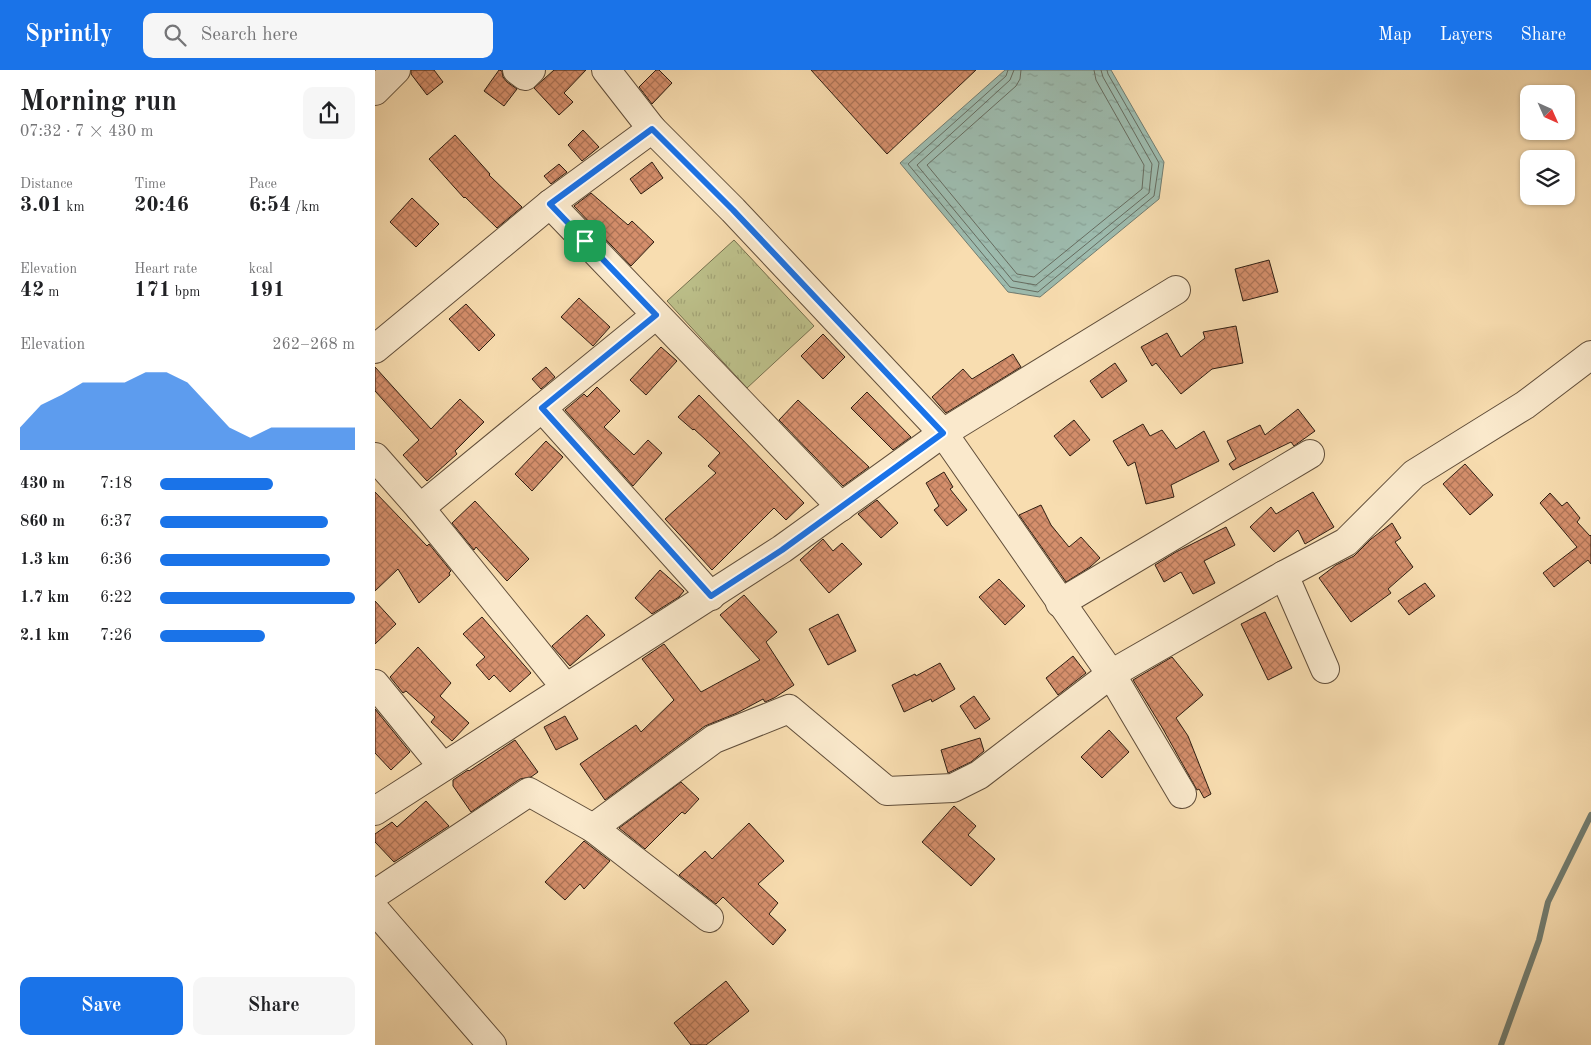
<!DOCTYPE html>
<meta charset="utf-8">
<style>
:root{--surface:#fff;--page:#f6f6f6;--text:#202124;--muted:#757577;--accent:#1a73e8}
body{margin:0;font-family:"Old Standard TT",serif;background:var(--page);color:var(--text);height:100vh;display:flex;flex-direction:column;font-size:19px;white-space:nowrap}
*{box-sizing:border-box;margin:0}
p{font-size:16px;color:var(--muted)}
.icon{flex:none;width:28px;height:28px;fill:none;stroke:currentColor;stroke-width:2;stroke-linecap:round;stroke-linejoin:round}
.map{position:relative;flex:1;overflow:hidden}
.side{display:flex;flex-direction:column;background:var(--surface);width:375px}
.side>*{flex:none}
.needle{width:32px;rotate:135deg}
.controls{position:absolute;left:1145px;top:15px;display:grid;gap:10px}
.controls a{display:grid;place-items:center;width:55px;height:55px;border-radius:10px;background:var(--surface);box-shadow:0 1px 4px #0004;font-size:25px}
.pin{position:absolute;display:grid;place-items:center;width:42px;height:42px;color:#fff;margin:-21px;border-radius:10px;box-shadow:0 2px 8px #0006}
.round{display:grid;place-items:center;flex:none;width:52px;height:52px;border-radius:10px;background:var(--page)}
.summary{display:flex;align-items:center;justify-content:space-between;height:85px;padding:0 20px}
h1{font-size:28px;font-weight:700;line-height:38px}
.metrics{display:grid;grid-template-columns:repeat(3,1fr);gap:8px;height:85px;padding:5px 20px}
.metrics div{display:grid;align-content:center}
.metrics b{font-size:21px;font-weight:700}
.metrics small{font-size:14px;font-weight:400}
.metrics p{font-size:14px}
.chart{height:140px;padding:10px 20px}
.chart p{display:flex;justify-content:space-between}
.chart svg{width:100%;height:90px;margin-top:5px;fill:var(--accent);opacity:.7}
.cta{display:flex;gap:10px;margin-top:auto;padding:10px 20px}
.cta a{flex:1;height:58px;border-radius:10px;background:var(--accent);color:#fff;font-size:20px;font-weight:700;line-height:58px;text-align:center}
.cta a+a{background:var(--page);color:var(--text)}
ul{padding:0 20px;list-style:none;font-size:16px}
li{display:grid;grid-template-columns:80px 60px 1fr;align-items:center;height:38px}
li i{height:12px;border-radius:6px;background:var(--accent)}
header{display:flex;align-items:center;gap:30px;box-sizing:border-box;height:70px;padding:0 25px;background:var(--accent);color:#fff}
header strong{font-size:24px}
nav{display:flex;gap:28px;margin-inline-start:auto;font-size:18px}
.search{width:350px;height:45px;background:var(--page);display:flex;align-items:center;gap:12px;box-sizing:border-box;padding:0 18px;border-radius:10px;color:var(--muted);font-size:19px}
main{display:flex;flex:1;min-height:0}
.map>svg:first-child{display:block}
.grass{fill:url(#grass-tufts);stroke:#76704e}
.water{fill:url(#water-ripples);stroke:#717c70}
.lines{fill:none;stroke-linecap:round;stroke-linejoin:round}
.shore{stroke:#666c60;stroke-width:1}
.stream{stroke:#717c70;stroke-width:6}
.building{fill:url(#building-cross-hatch);stroke:#2f1e12}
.minor-casing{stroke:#614e3a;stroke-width:30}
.minor{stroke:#fae9cc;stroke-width:28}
.route-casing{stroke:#fff;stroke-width:10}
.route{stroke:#1a73e8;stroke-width:6}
</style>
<header>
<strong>Sprintly</strong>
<div class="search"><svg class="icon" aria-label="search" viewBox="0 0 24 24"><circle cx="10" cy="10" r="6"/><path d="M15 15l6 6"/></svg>Search here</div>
<nav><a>Map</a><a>Layers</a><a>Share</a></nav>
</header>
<main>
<section class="side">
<div class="summary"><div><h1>Morning run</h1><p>07:32 · 7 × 430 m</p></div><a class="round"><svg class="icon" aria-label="share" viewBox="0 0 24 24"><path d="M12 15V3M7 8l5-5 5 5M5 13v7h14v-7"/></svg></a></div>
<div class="metrics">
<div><p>Distance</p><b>3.01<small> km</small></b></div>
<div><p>Time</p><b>20:46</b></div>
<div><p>Pace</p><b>6:54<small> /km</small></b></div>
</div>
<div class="metrics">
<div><p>Elevation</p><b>42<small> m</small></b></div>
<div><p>Heart rate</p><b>171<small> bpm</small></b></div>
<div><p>kcal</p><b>191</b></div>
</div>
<div class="chart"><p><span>Elevation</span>262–268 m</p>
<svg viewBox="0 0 160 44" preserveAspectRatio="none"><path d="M0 44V33L10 22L20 17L30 11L40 11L50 11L60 6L70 6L80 11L90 22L100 33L110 38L120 33L130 33L140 33L150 33L160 33V44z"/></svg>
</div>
<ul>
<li><b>430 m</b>7:18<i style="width:58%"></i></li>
<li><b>860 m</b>6:37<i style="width:86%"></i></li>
<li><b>1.3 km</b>6:36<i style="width:87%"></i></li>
<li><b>1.7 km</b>6:22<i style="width:100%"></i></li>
<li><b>2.1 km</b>7:26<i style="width:54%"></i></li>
</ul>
<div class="cta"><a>Save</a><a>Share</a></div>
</section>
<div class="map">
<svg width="1216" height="975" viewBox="0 0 1216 975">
<defs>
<pattern id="grass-tufts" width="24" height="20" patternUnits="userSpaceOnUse" patternTransform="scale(1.25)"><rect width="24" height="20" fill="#bdc18b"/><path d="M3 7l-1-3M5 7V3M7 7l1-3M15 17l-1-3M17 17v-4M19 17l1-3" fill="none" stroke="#a3a577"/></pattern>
<pattern id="water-ripples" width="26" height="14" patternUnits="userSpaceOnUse" patternTransform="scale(1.25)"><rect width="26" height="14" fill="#9dbbae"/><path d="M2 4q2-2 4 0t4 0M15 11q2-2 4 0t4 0" fill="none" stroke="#88a095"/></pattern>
<pattern id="building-cross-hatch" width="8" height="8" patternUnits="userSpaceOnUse" patternTransform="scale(1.25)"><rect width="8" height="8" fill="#d58f6c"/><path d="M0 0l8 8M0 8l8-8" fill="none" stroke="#ad7457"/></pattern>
</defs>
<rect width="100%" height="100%" fill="#f8ddb0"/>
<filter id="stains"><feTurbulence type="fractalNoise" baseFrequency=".004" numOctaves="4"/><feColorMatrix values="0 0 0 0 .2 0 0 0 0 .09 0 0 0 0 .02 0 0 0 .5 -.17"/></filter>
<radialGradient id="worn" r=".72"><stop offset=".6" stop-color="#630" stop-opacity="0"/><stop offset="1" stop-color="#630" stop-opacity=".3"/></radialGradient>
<!-- grass -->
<path class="grass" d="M359,170L439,256L372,318L292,231Z"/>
<!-- water -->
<path class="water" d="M630,0H736L789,92L784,129L665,227L633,222L525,93Z"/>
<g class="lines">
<!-- shore -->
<g class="shore">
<path d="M633,0L631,6L533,94L635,217L663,222L779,126L784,93L733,4L732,0"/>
<path d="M639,0L635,10L542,95L638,211L661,215L774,123L777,94L728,7L726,0"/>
<path d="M646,0L645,9L641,16L552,95L642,204L659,207L767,119L769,95L721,10L719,0"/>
</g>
<!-- stream -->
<path class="stream" d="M1126,975L1164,870L1173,832L1216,745"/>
</g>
<!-- building -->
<g class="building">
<path d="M36,0H59L68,12L52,25L36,4Z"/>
<path d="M124,0L127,1L128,7L132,12L142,19L129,36L109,21Z"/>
<path d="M179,0H211L189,23L198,32L184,45L159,18Z"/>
<path d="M281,0H284L297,13L277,34L264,17Z"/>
<path d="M436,0H601L512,84Z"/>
<path d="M208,60L224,77L207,91L193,75Z"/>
<path d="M80,65L115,104L114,105L147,137L122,158L90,127L89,128L54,89Z"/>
<path d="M277,92L288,108L266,124L255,109Z"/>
<path d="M184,94L192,102L176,114L169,106Z"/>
<path d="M216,123L253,155L257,151L279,172L256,196L199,136Z"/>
<path d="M37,128L64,154L41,177L15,152Z"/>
<path d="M894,190L903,222L868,231L860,199Z"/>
<path d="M204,228L235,257L218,276L186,247Z"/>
<path d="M91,234L120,265L104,281L74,249Z"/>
<path d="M861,256L868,293L837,299L806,324L781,293L777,296L766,277L792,263L806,287L830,268L828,262Z"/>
<path d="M448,264L470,287L448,309L426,286Z"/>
<path d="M286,277L302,291L271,325L255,310Z"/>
<path d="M638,284L646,297L571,343L557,327L588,299L597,309Z"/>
<path d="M740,293L752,311L727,328L715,311Z"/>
<path d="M0,297L56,359L85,329L109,352L80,381L82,384L52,411L28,385L44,370L0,321Z"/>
<path d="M171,297L180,307L166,319L157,309Z"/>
<path d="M222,317L245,341L229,357L259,385L273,370L287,383L258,416L190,340L209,324L212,327Z"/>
<path d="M492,322L536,367L518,380L476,338Z"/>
<path d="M324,325L429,433L411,450L399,438L337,500L290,449L341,403L333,396L345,383L319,359L318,360L303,347Z"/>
<path d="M423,330L459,364L494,397L468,416L404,350Z"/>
<path d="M923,339L940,361L919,376L916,372L858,400L854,394L861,389L852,371L885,355L890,365Z"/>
<path d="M699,350L715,370L695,386L679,366Z"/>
<path d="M768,354L775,366L787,360L801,379L829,361L844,391L796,415L799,427L771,434L760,392L753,396L738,371Z"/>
<path d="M171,371L188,387L157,421L140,404Z"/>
<path d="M1090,394L1118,425L1095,445L1068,414Z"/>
<path d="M569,402L578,417L575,419L592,440L572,456L559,440L564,436L551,413Z"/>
<path d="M0,422L52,476L54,474L76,501L74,503L75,505L44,533L23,499L0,521Z"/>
<path d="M938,422L959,457L930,474L923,460L899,482L875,457L896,437L901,444Z"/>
<path d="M1175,423L1187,436L1192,432L1205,448L1202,452L1215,466L1216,465V494L1213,490L1179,517L1168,503L1202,477L1165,433Z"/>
<path d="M502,430L523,453L506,468L483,444Z"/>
<path d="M100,431L154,489L132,511L101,477L99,480L77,453Z"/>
<path d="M666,435L676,455L694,477L706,467L725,488L715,497L691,512L644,445Z"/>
<path d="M1017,453L1026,468L1020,472L1038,497L1013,519L1016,523L976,552L944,508L961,495L979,486L996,469Z"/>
<path d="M851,457L860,475L829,491L840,513L818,524L806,502L789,512L780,495L801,482Z"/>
<path d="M448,469L458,481L467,473L487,494L454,523L425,490Z"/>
<path d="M285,500L309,521L304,527L277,544L260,528Z"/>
<path d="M624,509L650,536L630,555L604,527Z"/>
<path d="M1050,513L1060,526L1034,545L1023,531Z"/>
<path d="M369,525L402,562L391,572L419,615L399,628L390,632L388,629L362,643L330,656L230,730L205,694L261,655L266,662L299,630L267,589L289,574L326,622L385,590L345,545Z"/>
<path d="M0,531L21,554L0,574Z"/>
<path d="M890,542L917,598L893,610L866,554Z"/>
<path d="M463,544L481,581L453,595L434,559Z"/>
<path d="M212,545L230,565L195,596L177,576Z"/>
<path d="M107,547L156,603L135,622L119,605L114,610L101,595L110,587L88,564Z"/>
<path d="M43,577L76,613L65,626L94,653L77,671L56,652L60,647L31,621L28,623L15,607Z"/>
<path d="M698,586L711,603L683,625L671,608Z"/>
<path d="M797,587L828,625L801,648L813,666L836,724L829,728L824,719L822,720L788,659L758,610Z"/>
<path d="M565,593L580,619L557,632L556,629L529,642L517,615L540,604L541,606Z"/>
<path d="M599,626L615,649L600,659L585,636Z"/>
<path d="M0,639L35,682L16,700L0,683Z"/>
<path d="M190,646L203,669L181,680L169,657Z"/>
<path d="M734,660L754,682L727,708L706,687Z"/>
<path d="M605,668L609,681L596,692L573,703L566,680Z"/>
<path d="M140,670L163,702L156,707L145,709L96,742L78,716V710L93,700L94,701Z"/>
<path d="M306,712L324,729L310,744L307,742L270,779L244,758Z"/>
<path d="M51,731L74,756L19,792L0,772V764L17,752L22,757Z"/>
<path d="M579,736L601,756L593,765L620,789L596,816L547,772Z"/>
<path d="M374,753L409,791L383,814L403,833L394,844L411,860L398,875L348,827L341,834L304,805L330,781L337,789Z"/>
<path d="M209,771L235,791L209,819L205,814L190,830L170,812Z"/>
<path d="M351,911L374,941L331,975H316L299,953Z"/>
</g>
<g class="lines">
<!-- minor casing -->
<g class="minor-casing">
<g id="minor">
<path d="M142,0L150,6L156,0"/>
<path d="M231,0L277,59"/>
<path d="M0,21L21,0"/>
<path d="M175,134L466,437"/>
<path d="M281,245L167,338L336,526"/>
<path d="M0,279L175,134L277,59L358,140L568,363L736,604L909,505L971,472L1039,404L1150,335L1216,285"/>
<path d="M167,338L45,438L191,618"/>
<path d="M0,387L45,438"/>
<path d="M909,505L950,599"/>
<path d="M685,533L935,384"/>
<path d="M0,614L68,697"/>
<path d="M0,741L407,479L568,363L801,220"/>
<path d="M218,758L339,669L414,639L512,721L578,718L604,705L736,604L807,724"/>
<path d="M0,824L154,722L218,758L334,848"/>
<path d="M0,840L117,975"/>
</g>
</g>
<!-- minor -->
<use href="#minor" class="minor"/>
</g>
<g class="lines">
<!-- route casing -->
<g class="route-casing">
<path id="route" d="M277,59L358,140L568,363L407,480L336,526L167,338L281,245L175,134Z"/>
</g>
<!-- route -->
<use href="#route" class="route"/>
</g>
<rect width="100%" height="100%" filter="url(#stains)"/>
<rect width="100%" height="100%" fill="url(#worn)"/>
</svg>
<div class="controls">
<a><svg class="needle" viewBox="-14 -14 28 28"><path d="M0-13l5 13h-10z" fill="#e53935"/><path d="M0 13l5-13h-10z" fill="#757577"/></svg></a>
<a><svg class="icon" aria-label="layers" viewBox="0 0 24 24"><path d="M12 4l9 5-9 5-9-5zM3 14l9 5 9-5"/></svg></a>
</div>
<div class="pin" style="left:210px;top:171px;background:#1e9e55"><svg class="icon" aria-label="arrive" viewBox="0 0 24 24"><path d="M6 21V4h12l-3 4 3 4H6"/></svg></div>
</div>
</main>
